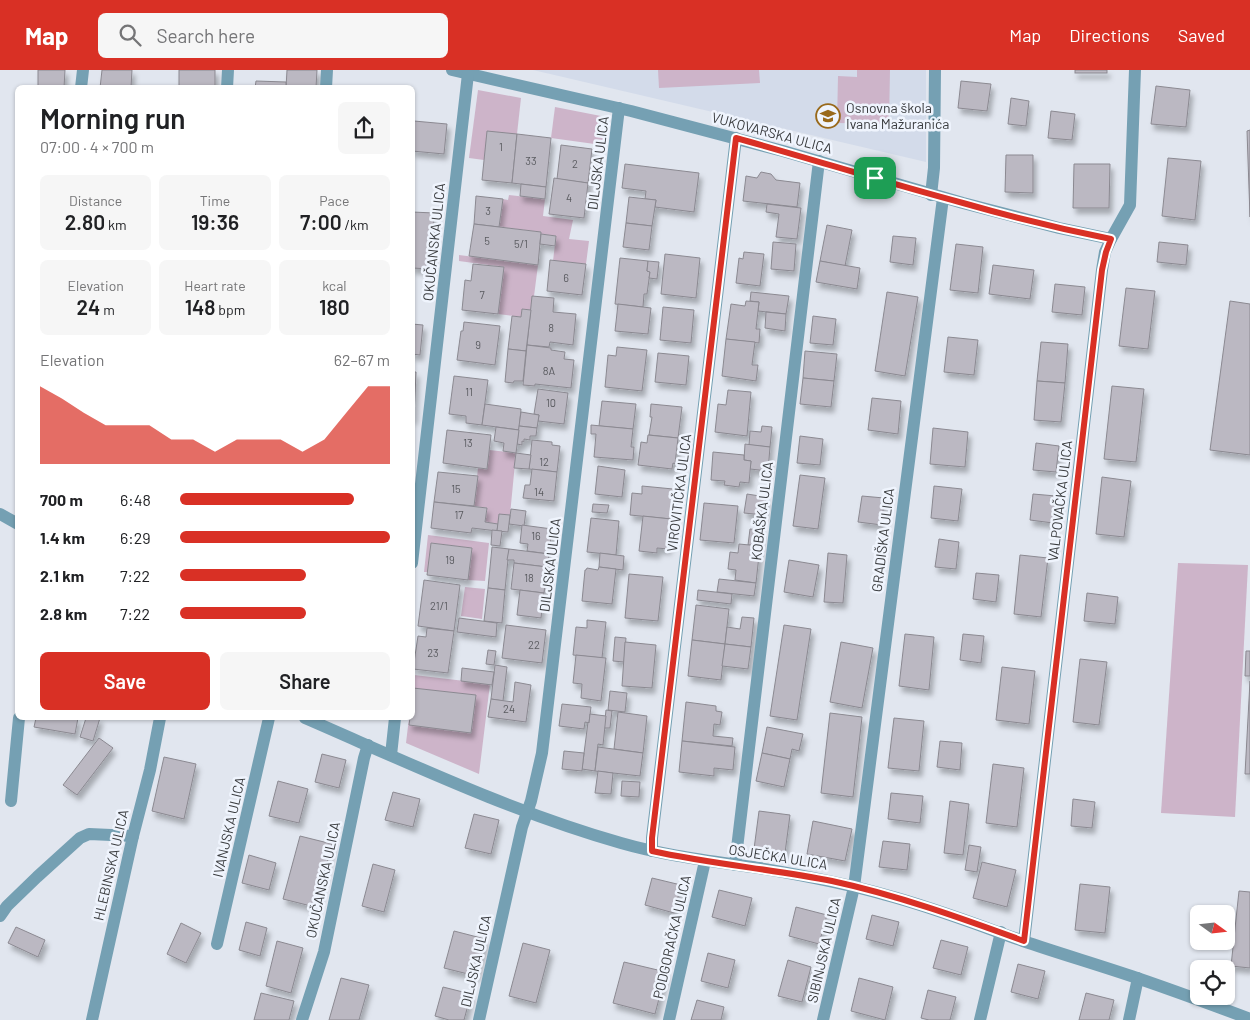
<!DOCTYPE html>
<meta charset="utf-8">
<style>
:root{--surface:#fff;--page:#f6f6f6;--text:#202124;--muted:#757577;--accent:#d93025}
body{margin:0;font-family:Barlow,sans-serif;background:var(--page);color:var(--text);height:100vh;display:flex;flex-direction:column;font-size:19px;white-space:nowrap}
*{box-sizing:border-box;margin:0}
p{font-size:16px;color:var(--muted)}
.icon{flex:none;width:28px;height:28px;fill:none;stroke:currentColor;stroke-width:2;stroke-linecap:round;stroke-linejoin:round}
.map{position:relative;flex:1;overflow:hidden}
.panel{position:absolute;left:15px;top:15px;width:400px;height:635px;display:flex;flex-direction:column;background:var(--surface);border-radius:8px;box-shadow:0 1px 4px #0004}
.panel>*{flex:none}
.needle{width:32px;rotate:105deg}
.fabs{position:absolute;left:1190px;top:835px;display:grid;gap:10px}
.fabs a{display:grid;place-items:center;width:45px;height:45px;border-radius:8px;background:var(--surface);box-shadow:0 1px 4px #0004;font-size:25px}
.pin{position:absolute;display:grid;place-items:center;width:42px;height:42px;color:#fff;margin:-21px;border-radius:10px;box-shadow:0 2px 8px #0006}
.round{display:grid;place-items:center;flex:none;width:52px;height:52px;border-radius:8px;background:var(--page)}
.head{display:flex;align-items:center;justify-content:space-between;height:85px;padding:0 25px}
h1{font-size:28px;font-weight:600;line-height:38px}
.metrics{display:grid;grid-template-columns:repeat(3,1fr);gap:8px;height:85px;padding:5px 25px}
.metrics div{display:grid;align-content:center;border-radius:8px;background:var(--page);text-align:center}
.metrics b{font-size:21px;font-weight:600}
.metrics small{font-size:14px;font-weight:400}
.metrics p{font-size:14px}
.chart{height:140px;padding:10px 25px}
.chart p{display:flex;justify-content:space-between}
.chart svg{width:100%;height:90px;margin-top:5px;fill:var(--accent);opacity:.7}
.primary-button{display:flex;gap:10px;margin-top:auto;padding:10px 25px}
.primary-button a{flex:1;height:58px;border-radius:8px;background:var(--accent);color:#fff;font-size:20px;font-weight:600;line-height:58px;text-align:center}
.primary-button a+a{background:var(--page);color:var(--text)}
ul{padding:0 25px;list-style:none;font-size:16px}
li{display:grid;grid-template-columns:80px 60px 1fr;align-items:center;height:38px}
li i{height:12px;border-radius:6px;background:var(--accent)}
header{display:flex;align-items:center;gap:30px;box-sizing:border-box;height:70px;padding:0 25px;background:var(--accent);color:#fff}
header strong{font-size:24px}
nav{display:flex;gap:28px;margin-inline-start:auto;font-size:18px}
.search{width:350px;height:45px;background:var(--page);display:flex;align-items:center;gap:12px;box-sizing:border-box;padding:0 18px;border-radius:8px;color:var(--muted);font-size:19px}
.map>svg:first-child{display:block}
.built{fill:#d3dbea}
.green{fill:#cdb4c9}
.building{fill:#bbb8c2;stroke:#8b8991;filter:url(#shadow)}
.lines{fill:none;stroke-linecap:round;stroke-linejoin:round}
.minor{stroke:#75a0b3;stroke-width:12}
.route-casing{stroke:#fff;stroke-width:10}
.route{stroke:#d93025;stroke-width:6}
.labels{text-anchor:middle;stroke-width:5;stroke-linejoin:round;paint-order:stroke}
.number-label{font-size:11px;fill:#5a5b60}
.poi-label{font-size:14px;fill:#3a3c3f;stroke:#eff4fd;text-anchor:start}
.street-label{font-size:14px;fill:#3a3c3f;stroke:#eff4fd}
</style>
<header>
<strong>Map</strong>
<div class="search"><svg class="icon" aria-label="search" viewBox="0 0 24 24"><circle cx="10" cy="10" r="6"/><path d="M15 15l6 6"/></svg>Search here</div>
<nav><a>Map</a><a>Directions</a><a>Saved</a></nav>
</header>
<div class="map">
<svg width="1250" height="950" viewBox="0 0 1250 950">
<defs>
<filter id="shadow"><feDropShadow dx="3" dy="5.5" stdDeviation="2.5" flood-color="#0004"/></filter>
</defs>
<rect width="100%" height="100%" fill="#e1e6ef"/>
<!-- built -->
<path class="built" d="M533,0H926V92Z"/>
<!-- green -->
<g class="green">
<path d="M658,0H759L760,13L659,18Z"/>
<path d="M857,0H890L889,54L837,53L838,6L857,7Z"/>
<path d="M478,20L521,28L517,64L484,90L469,88Z"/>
<path d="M555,37L606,47L602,75L551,68Z"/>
<path d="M509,125L545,129L543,146L573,150L569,169L589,171L586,194L553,191L556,166L541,164V162L499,157L503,129L508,130Z"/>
<path d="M459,185L538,195L534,226H532L531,240L522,239L521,247L498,244L503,197L459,191Z"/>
<path d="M489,380L516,383L510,445L498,454L485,452L487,438L474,436L478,398L487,399Z"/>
<path d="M428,465L489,473L485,511L468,510L472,478L431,473L428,502H424Z"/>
<path d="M1178,493L1248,495L1235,747L1161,743Z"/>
<path d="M465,517L485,519L482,549L461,546Z"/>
<path d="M414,605L490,614L479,704L406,673L409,648H412V618Z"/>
</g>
<!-- building -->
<g class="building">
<path d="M38,0H65L64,18H38Z"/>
<path d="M102,0H132L131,18H100Z"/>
<rect x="179" y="0" width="36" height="18"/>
<path d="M287,0H317L316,18H286Z"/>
<rect x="1075" y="0" width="32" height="3"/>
<path d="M256,11L286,12V18H255Z"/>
<path d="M961,11L991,14L987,41L958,38Z"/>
<path d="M1156,16L1190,20L1186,57L1151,54Z"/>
<path d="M1011,28L1029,31L1026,56L1008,54Z"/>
<path d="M1051,41L1075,44L1072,70L1048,68Z"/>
<path d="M414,51L447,54L444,84L412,81Z"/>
<path d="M1250,60V147L1247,61Z"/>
<path d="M487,61L517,64L512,113L482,110Z"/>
<path d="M517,64L551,68L546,117L512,113Z"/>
<path d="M561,75L592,79L588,113L557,109Z"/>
<path d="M1006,85H1033V123L1005,122Z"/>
<path d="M1168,88L1201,91L1195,150L1162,146Z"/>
<path d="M625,94L699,103L694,142L655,137L656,130L645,129L646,121L622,118Z"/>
<path d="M1074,94H1110L1109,138H1073Z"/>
<path d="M761,102L771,104L776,110L800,113L797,137L743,131L746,106L757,108Z"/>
<path d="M554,108L588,113L584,148L549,144Z"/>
<path d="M521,114L546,117L545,129L520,126Z"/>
<path d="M476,126L503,129L499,157L474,154Z"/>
<path d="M629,127L656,130L652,156L626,153Z"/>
<path d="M767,134L801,138L797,169L776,167L779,144L766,142Z"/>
<path d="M412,142L434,143L430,199L412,198Z"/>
<path d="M626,153L652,156L649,180L623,177Z"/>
<path d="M474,154L541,162L538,195L469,186Z"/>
<path d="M827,155L852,160L845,196L820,191Z"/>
<path d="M541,164L556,166L555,176L540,174Z"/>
<path d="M893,166L916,168L913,195L890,192Z"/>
<path d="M773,172L796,174L794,201L771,199Z"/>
<path d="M1159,172L1188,175L1186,195L1157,192Z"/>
<path d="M956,174L983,177L978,223L950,220Z"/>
<path d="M744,182L764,184L760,216L736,213L739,188L743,189Z"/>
<path d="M665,184L700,188L696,228L661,224Z"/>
<path d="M620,188L648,191L647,201L650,202L647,224H644L643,237L615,234Z"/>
<path d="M550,190L586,194L582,225L547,221Z"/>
<path d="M648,191L659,192L657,209L649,208L650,202L647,201Z"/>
<path d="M820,191L860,198L857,219L816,212Z"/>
<path d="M473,194L504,197L498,244L462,240L465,210L471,211Z"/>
<path d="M993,195L1034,200L1030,229L989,224Z"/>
<path d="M1055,214L1085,217L1082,245L1052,242Z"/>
<path d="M1126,218L1155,221L1148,279L1119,276Z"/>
<path d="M751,222L789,226L786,244L758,241L759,232L750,231Z"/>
<path d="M887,222L918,227L905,306L875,301Z"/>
<path d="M532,226L554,228L553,242L576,244L573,275L550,272L549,277L527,275Z"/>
<path d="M746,231L759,232L756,259H760L759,273L726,269L731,234L745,236Z"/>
<path d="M1230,231L1250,234V385L1210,380Z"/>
<path d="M618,234L651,238L648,264L615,261Z"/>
<path d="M663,237L694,240L691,273L660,270Z"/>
<path d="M522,239L531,240L526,281L508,279L512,246L521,247Z"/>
<path d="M766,242L786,244L785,261L765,258Z"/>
<path d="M813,246L836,249L833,275L810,273Z"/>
<path d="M464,252L500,256L495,295L457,290L461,261H463Z"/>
<path d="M412,254L423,255L420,285L412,284Z"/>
<path d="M948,267L978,270L974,305L944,302Z"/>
<path d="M726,269L755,272L752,295H758L756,311L722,306Z"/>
<path d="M1041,272L1068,274L1065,313L1037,311Z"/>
<path d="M527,275L551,278V280L565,282L564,289L574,290L571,318L535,314V316L523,315Z"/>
<path d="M617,277L647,280L642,321L605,317L608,285L616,286Z"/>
<path d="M508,279L526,281L523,311H514L513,313L505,312Z"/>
<path d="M805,281L837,284L834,311L803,308Z"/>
<path d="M658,283L689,286L686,315L655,312Z"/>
<path d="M412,302H416L414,349H412Z"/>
<path d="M454,306L488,310L482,355L466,353V346L449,344Z"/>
<path d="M803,308L834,311L831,337L800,334Z"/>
<path d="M1037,311L1065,313L1061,352L1034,350Z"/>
<path d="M1112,316L1144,319L1136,392L1104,389Z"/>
<path d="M538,319L568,323L564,354L538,351L539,345L534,344Z"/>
<path d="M728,320L751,322L747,366L715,362L718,334L726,335Z"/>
<path d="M872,328L901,331L898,364L868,360Z"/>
<path d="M602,331L636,334L633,359L599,356Z"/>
<path d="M485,334L521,339L519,360L482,355Z"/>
<path d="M651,334L682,337L678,368L649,365L652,347H650Z"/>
<path d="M521,342L539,345L537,358L519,356Z"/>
<path d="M591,355L633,359L631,377H634L633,390L594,387L596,364H591Z"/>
<path d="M519,356L537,358L536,366H530V370L524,369V372L522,371V375L517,374Z"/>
<path d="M762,356L772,357L770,377L749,375L750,361L761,362Z"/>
<path d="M496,357L519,360L516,383L503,381L504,373L494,371Z"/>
<path d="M933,358L968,362L965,397L930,394Z"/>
<path d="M447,360L491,365L487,399L443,393Z"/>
<path d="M648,365L678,368L675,394L673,393L672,399L638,395L641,372L647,373Z"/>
<path d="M800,366L823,369L820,395L797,393Z"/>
<path d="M532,370L552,372V375L560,376L557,402L529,399Z"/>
<path d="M1036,373L1059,376L1056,402L1033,400Z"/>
<path d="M745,374L770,377L768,401L750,399L751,391L744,390Z"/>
<path d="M713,382L744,385V390L751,391L749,413L740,412L739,417L724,415L725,411L711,410Z"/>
<path d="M516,383L531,385L529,399L514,398Z"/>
<path d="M598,396L625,400L622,427L595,424Z"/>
<path d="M532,399L557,402L554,431L523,428L525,415H530Z"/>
<path d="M438,402L478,406L474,436L434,432Z"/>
<path d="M800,405L825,408L818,459L793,456Z"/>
<path d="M1102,407L1131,411L1124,467L1096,464Z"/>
<path d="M642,416L673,419L671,449L630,445L632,423L642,424Z"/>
<path d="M934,416L962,419L958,451L931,448Z"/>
<path d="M747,424L766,427L764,445L744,443Z"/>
<path d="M1033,424L1056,426L1053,453L1030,450Z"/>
<path d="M862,426L884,428L882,455L858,452Z"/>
<path d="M434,432L487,438L485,452L498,454L497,461L472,458L471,463L431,458Z"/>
<path d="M704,433L738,436L734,473L700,470Z"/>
<path d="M593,434L609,435L607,443L592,442Z"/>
<path d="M511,439L526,441L524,456L509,454Z"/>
<path d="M499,444L510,445L508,462L497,461Z"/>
<path d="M643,446L671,449L668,479L657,478V483L639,481Z"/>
<path d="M591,448L619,451L616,485L587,482Z"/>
<path d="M522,455L552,459L549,484L527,481L528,474L520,473Z"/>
<path d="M750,459L761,460L760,476L748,475Z"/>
<path d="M492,460L502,461L500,476L491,475Z"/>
<path d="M939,469L959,472L956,499L935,497Z"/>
<path d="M431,473L472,478L468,510L427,505Z"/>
<path d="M739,474L760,476L756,513L735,510L736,500L728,499L730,482L738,483Z"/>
<path d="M492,477L509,479L505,520L488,518Z"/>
<path d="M509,479L549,484L547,497L514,493V490H507Z"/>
<path d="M600,483L624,486L623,500L599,497Z"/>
<path d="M828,483L847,485L843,533L824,532Z"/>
<path d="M1020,485L1048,488L1041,547L1014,544Z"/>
<path d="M789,490L819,495L813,527L784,522Z"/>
<path d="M514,493L547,497L544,523L511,519Z"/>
<path d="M599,497L616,499L612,534L582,531L585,500H586L587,498L598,500Z"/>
<path d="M976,503L999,505L996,532L973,529Z"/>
<path d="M629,504L663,507L658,551L625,548Z"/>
<path d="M719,509L756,513L754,526L717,522Z"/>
<path d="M424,510L460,515L454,561L418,556Z"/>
<path d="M488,518L505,520L502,553L484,551Z"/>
<path d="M520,520L544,523L541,548L517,545Z"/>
<path d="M698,520L732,524L731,534L697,530Z"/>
<path d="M1087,523L1118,527L1115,554L1084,551Z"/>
<path d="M696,535L729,539L725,574L692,570Z"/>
<path d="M742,547L754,548L751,577L725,574L727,557L740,559Z"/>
<path d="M459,548L497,553L496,567L457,562Z"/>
<path d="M587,550L606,552L602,588L573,585L576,557L587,558Z"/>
<path d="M506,555L546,560L542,593L502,588Z"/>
<path d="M784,555L811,559L797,650L770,646Z"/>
<path d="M427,558L454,561L448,603L413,599L418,566L426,567Z"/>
<path d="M905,564L934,567L929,620L899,616Z"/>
<path d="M963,564L984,566L981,593L960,590Z"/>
<path d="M615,567L626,568L624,592L613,591Z"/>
<path d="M692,570L725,574L721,610L688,606Z"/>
<path d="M625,572L656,575L652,618L622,616Z"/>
<path d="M841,572L873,578L862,638L830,632Z"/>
<path d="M725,574L751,577L748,599L722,596Z"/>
<path d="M488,580L496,581L494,595L486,594Z"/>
<path d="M1246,581H1250V606H1245Z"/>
<path d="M576,585L606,588L601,631L581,628L582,614L573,613Z"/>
<path d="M1080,589L1107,592L1099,655L1073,652Z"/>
<path d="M495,595L507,597L503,631L491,629Z"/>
<path d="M1002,597L1035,601L1029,654L996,650Z"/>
<path d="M462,598L494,602L492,615L461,611Z"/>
<path d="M1250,611V704H1245Z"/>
<path d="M515,612L531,615L526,652L488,647L491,629L513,632Z"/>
<path d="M413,618L476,625L471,663L409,655L410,648H412Z"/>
<path d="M610,621L627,623L625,642L608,640Z"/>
<path d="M686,632L716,636V641L722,642L720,655L714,654L713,666L733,668L732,676L682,671Z"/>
<path d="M562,634L591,637L589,653L585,652L584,659L559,656Z"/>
<path d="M606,640L612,641L610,658H604Z"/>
<path d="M618,642L647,646L643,683L614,679Z"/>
<path d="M830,643L862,647L853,727L821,723Z"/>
<path d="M590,644L606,646L603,675L598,674L595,701L582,699L588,652L589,653Z"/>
<path d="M36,648H78L75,664L34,657Z"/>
<path d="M86,648H100L93,671L80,667Z"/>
<path d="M894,648L924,651L919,701L888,698Z"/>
<path d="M767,657L803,664L799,681L792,679L790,689L762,683Z"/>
<path d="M99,668L113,678L77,725L63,715Z"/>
<path d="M682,671L735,677L733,700L714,698V706L679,702Z"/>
<path d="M940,671L962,673L960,700L937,697Z"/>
<path d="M598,677L643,683L640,706L595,701Z"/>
<path d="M564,681L584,683L582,701L562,699Z"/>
<path d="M762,683L790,689L784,717L756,711Z"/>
<path d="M322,684L346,690L339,718L315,712Z"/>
<path d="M164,687L196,694L184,749L152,741Z"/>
<path d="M993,694L1024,698L1017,757L986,753Z"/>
<path d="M598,701L613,703L611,724L595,723Z"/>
<path d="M278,711L308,719L299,753L269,746Z"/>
<path d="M622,711L640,712L639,727L621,726Z"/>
<path d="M393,722L420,729L413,757L385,750Z"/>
<path d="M891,723L923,726L920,753L888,749Z"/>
<path d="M1073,729L1095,732L1092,758L1071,756Z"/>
<path d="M950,731L969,734L963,785L944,783Z"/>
<path d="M759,741L790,745L785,783L754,779Z"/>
<path d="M474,744L499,750L491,784L465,778Z"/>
<path d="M813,751L852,759L845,791L807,784Z"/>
<path d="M300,766L332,774L315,837L283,829Z"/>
<path d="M883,771L910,774L907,800L879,797Z"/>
<path d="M969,775L981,777L977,802L965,800Z"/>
<path d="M249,785L276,793L269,820L242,813Z"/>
<path d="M982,792L1016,800L1007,837L973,828Z"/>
<path d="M373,794L395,800L384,842L362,836Z"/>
<path d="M652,808L681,815L674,843L645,835Z"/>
<path d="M1080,814L1110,817L1105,863L1075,860Z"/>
<path d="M719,820L752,828L745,856L712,847Z"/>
<path d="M1239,821L1250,822V898L1231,896Z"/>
<path d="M796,837L827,845L819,874L789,866Z"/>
<path d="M872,845L899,852L893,876L866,869Z"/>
<path d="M246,852L267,858L260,886L239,880Z"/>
<path d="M181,853L201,863L186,893L167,884Z"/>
<path d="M16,857L45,870L38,887L8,873Z"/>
<path d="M454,861L485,869L476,906L444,898Z"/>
<path d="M941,870L968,877L961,905L933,898Z"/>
<path d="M277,871L303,878L291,923L266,916Z"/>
<path d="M523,873L550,880L536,933L509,926Z"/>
<path d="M708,883L735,890L728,918L701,911Z"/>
<path d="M788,890L811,897L802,932L778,926Z"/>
<path d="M624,892L666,902L655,944L613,933Z"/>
<path d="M1018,894L1045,901L1038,929L1011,922Z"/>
<path d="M341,908L369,915L359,950H329Z"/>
<path d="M859,908L893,917L885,950L851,941Z"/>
<path d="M443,917L471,924L464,950H449L435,946Z"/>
<path d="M928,920L956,927L950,950H929L921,948Z"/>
<path d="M261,923L294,931L289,950H254Z"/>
<path d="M1086,923L1114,930L1109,950H1079Z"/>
<path d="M697,930L724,937L721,950H691Z"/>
</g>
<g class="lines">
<!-- minor -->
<g class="minor">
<path d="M452,0L631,41L783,81L963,133L1059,158L1111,169"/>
<path d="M81,18L83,0"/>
<path d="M227,18L228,0"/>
<path d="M326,18L327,0"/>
<path d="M931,125L934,98L935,0"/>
<path d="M0,444L18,454"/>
<path d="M412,493L468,4"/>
<path d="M305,648C409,693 512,742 621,773C666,786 712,791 759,798C801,805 844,813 886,825C932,837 978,855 1023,871C1061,884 1099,895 1137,908C1175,921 1213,935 1250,949"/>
<path d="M391,685L395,648"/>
<path d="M11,731L19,648"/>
<path d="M652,781V768L736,68"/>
<path d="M735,795L819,91"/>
<path d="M0,846L7,836L37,807L80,768L89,764L133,766"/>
<path d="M1024,871L1102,200L1105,182L1111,169L1130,135L1135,0"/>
<path d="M217,874L269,648"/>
<path d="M92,950L133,766L150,700L160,648"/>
<path d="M302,950L324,882L364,688L368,675"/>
<path d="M479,950L522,757L531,731L542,683L619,38"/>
<path d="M669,950L705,791"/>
<path d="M823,950L854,817L943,128"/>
<path d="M980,950L1001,862"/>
<path d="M1129,950L1138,908"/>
</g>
</g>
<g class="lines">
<!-- route casing -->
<g class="route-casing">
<path id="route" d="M736,68C812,89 887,113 963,133C1012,147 1061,159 1111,169L1106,182L1102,200L1024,871C961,848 897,825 832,811C772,799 711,794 652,781V768Z"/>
</g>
<!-- route -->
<use href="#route" class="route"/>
</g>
<!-- icons -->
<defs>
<g id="school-ring" transform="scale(1.25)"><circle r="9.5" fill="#eff4fd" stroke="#99691a" stroke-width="1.5"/><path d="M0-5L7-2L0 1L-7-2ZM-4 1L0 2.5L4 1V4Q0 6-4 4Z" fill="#99691a"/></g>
</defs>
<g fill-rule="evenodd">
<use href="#school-ring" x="828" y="46"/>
</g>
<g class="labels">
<!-- number labels -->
<g class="number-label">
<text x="501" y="81">1</text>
<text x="531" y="95">33</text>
<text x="575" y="98">2</text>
<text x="569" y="132">4</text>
<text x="488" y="145">3</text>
<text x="487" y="175">5</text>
<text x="521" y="178">5/1</text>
<text x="566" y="212">6</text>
<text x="482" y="229">7</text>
<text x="551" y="262">8</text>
<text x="478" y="279">9</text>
<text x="549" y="305">8A</text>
<text x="469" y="326">11</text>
<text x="551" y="337">10</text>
<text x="468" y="377">13</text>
<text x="544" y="396">12</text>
<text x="456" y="423">15</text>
<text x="539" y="426">14</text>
<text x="459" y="449">17</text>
<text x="536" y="470">16</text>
<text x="450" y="494">19</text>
<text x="529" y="512">18</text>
<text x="439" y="540">21/1</text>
<text x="534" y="579">22</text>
<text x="433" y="587">23</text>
<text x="509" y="643">24</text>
</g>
<!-- poi labels -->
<g class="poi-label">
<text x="846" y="43">Osnovna škola<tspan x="846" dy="16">Ivana Mažuranića</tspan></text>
</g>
<!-- street labels -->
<g class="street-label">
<text transform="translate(772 63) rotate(15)" y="5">VUKOVARSKA ULICA</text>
<text transform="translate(598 93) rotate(-83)" y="5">DILJSKA ULICA</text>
<text transform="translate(434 172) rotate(-84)" y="5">OKUČANSKA ULICA</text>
<text transform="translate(679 423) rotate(-83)" y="5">VIROVITIČKA ULICA</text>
<text transform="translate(1060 431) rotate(-83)" y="5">VALPOVAČKA ULICA</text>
<text transform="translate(762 441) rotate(-83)" y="5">KOBAŠKA ULICA</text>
<text transform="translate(883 470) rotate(-83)" y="5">GRADIŠKA ULICA</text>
<text transform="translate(550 495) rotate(-83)" y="5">DILJSKA ULICA</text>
<text transform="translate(229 757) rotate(-77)" y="5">IVANJSKA ULICA</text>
<text transform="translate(778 787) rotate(9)" y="5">OSJEČKA ULICA</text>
<text transform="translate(111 795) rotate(-77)" y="5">HLEBINSKA ULICA</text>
<text transform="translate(323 810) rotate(-78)" y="5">OKUČANSKA ULICA</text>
<text transform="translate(672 867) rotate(-77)" y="5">PODGORAČKA ULICA</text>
<text transform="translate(824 880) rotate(-77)" y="5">SIBINJSKA ULICA</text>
<text transform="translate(476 891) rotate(-77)" y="5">DILJSKA ULICA</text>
</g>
</g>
</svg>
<div class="fabs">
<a><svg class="needle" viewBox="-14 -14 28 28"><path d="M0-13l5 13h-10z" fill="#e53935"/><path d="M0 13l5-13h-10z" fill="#757577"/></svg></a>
<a><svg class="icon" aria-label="locate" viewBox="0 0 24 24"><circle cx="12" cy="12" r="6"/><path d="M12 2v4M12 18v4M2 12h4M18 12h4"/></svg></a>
</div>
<div class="pin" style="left:875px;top:108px;background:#1e9e55"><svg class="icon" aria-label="arrive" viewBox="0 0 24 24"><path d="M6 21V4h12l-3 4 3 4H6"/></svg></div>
<section class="panel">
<div class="head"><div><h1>Morning run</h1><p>07:00 · 4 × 700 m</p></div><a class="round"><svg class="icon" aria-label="share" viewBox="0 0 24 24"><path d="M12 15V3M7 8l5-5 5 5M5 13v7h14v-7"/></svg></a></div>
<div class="metrics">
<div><p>Distance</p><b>2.80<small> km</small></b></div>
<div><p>Time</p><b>19:36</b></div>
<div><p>Pace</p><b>7:00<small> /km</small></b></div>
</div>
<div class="metrics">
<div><p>Elevation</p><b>24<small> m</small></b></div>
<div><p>Heart rate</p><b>148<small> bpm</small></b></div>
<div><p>kcal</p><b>180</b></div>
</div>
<div class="chart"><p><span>Elevation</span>62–67 m</p>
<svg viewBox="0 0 160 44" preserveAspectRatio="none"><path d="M0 44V6L10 12L20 19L30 25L40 25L50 25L60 32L70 32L80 38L90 32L100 32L110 32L120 38L130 32L140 19L150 6L160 6V44z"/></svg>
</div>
<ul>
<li><b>700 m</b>6:48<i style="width:83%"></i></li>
<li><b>1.4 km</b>6:29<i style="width:100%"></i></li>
<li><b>2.1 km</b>7:22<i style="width:60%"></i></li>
<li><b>2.8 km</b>7:22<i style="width:60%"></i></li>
</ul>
<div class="primary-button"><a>Save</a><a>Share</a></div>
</section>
</div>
